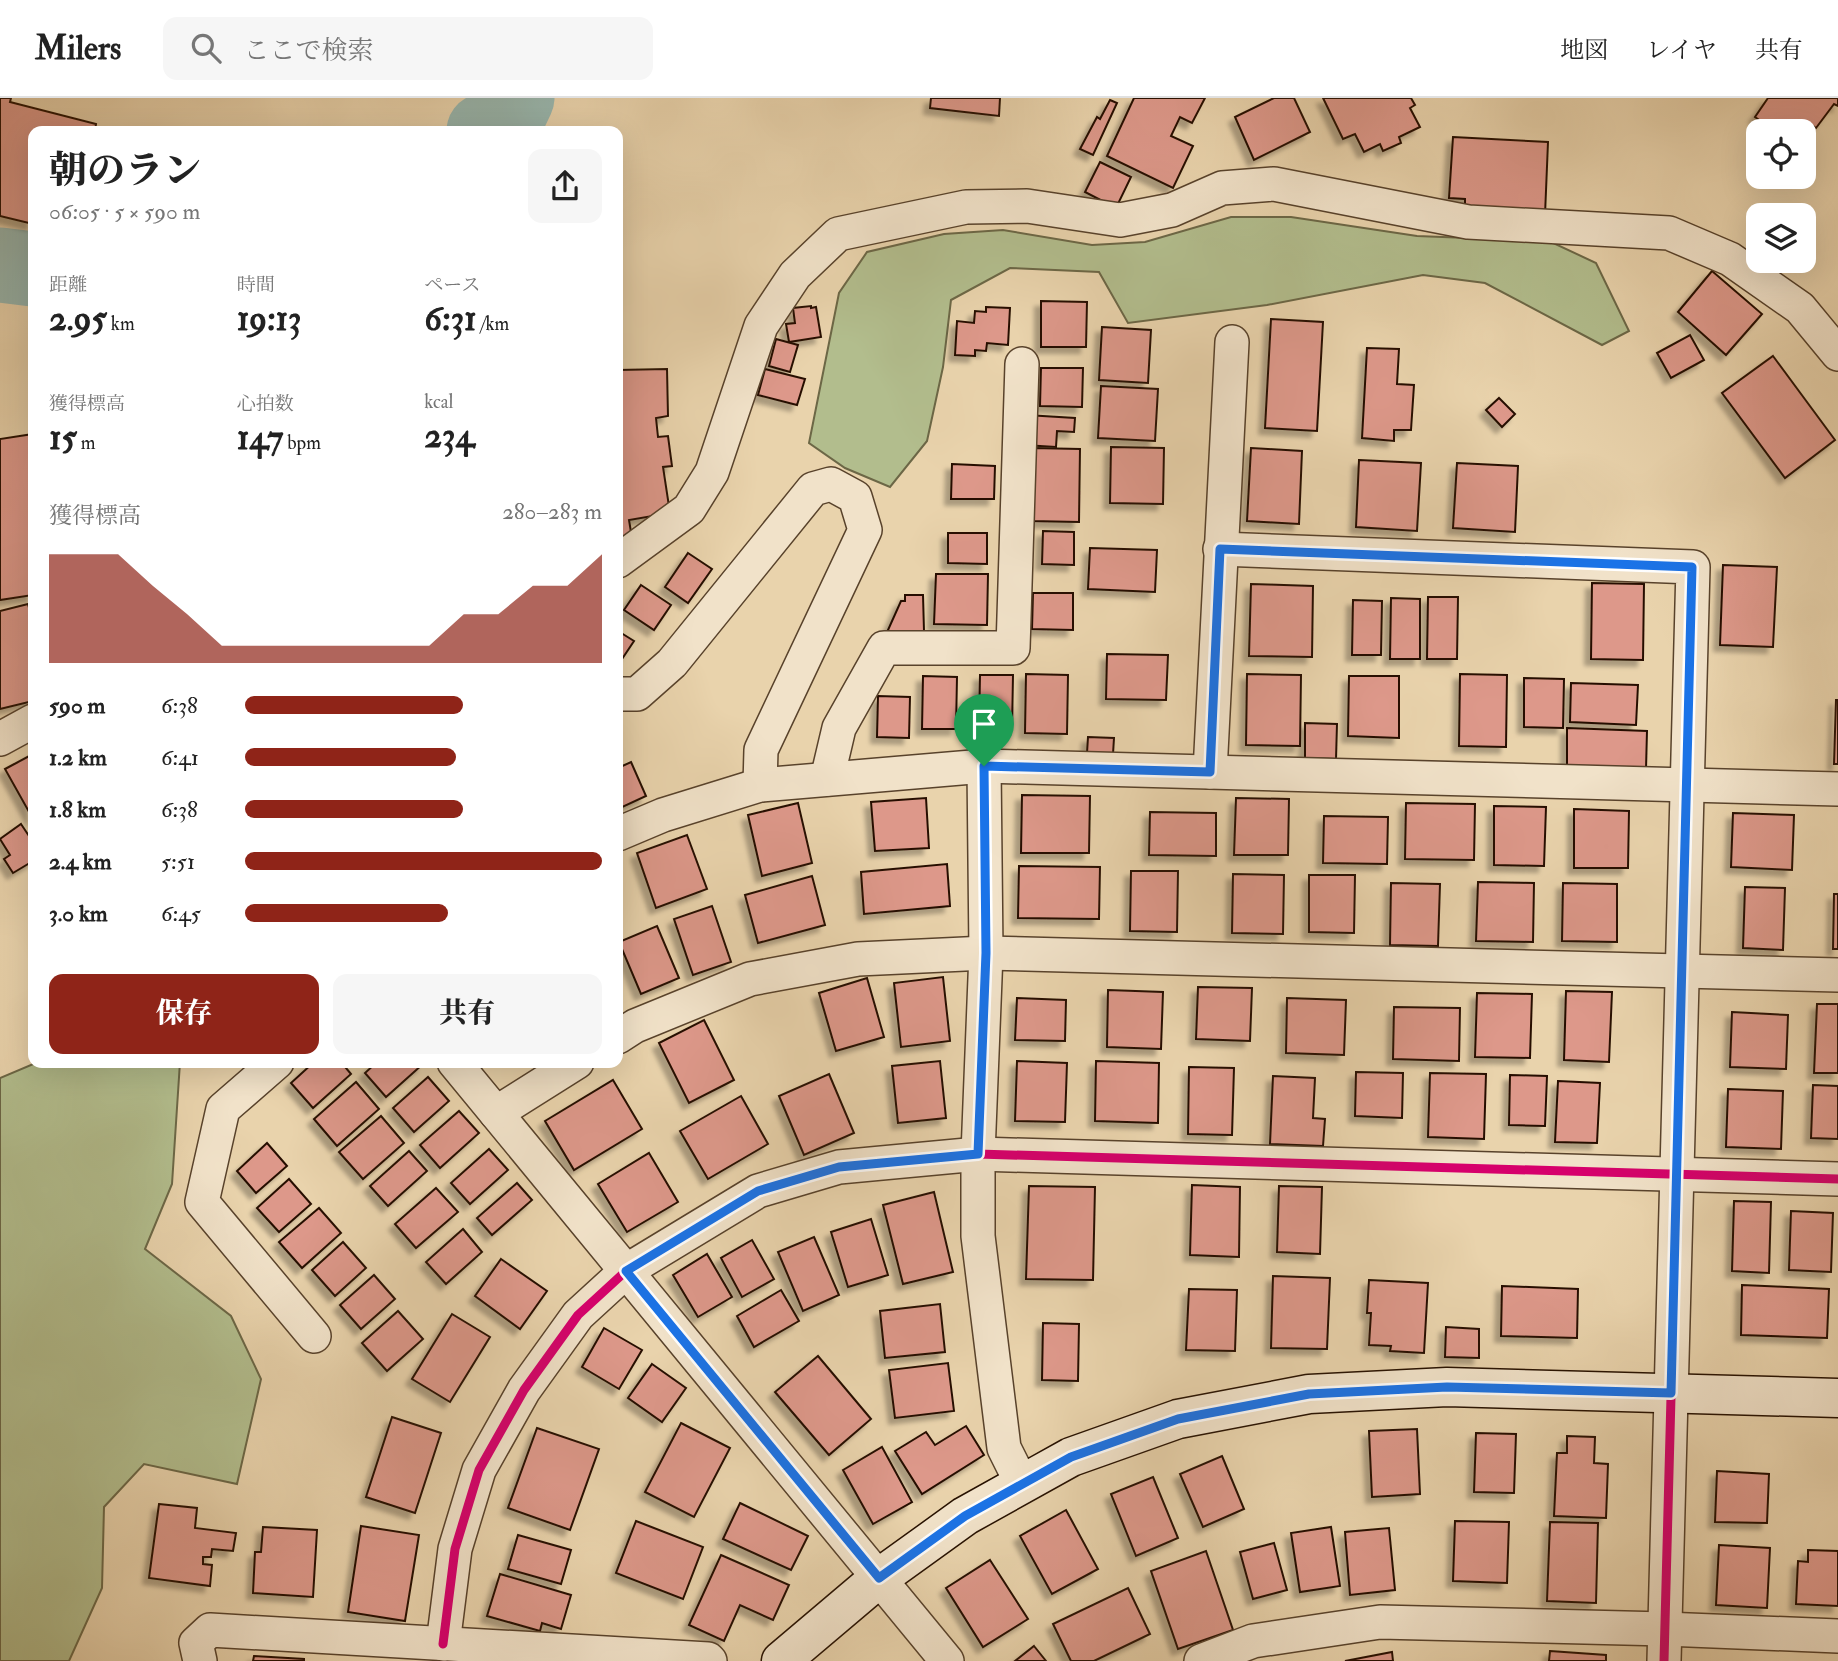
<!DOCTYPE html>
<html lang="ja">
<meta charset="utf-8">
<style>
:root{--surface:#fff;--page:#f6f6f6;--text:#222;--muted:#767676;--line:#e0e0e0;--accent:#8f2418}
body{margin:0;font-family:"IM FELL Double Pica","Noto Serif JP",serif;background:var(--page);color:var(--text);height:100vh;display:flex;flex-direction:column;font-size:26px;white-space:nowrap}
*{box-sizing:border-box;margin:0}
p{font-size:23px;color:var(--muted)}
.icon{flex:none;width:38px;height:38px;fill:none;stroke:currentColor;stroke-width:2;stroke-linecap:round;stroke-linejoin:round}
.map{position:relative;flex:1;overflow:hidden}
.details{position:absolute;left:28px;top:28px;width:595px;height:942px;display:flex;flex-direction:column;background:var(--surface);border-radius:14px;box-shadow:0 7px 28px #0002}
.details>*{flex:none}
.buttons{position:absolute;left:1746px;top:21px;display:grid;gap:14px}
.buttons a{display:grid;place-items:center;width:70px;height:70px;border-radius:14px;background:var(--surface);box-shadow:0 7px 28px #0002;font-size:35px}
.pin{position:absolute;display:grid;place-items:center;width:60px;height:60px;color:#fff;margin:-72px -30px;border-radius:50% 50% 50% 0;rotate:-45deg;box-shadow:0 0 7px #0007}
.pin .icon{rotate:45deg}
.round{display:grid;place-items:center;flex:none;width:74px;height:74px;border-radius:14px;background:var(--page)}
.summary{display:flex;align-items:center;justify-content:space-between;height:119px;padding:0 21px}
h1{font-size:38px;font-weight:800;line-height:52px}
.figures{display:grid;grid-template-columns:repeat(3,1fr);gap:10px;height:119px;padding:7px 21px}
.figures div{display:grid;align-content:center}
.figures b{font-size:35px;font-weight:800}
.figures small{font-size:19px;font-weight:400}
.figures p{font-size:19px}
.chart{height:196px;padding:14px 21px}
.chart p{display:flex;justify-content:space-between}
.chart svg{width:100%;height:126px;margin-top:7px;fill:var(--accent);opacity:.7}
.cta{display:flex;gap:14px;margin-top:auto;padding:14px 21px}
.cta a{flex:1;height:80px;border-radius:14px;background:var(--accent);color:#fff;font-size:28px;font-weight:800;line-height:80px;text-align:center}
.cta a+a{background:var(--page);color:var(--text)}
ul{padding:0 21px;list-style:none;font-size:23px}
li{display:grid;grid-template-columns:112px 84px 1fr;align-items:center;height:52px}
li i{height:18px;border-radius:9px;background:var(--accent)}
header{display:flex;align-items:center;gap:42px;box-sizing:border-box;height:98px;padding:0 35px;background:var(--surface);border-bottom:2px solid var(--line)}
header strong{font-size:33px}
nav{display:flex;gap:38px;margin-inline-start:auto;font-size:24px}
.search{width:490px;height:63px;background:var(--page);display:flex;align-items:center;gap:18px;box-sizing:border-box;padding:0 24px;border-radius:14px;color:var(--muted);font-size:26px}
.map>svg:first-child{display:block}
.green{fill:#b2bd8d;stroke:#6c6746;stroke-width:2}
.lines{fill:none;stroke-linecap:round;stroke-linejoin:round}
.river{stroke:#98b7af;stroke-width:75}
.building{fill:#dd988a;stroke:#271100;stroke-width:2;filter:url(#shadow)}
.street-casing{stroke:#58422b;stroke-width:36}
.secondary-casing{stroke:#271100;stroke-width:41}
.street{stroke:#f1e2c9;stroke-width:33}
.secondary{stroke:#f1e2c9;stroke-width:38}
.cycleway-casing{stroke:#f1e2c9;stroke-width:13}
.cycleway{stroke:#d6006c;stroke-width:9}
.route-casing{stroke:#fff;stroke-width:14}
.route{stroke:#1a73e8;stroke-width:9}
</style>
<header>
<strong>Milers</strong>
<div class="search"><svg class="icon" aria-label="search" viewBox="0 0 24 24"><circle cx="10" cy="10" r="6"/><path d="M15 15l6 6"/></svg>ここで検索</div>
<nav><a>地図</a><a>レイヤ</a><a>共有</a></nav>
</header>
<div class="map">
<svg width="1838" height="1563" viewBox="0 0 1838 1563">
<defs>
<filter id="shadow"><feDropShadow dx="-6" dy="6" stdDeviation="2" flood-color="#0004"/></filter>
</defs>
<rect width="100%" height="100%" fill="#e9d3ac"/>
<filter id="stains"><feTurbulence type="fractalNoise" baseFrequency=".00286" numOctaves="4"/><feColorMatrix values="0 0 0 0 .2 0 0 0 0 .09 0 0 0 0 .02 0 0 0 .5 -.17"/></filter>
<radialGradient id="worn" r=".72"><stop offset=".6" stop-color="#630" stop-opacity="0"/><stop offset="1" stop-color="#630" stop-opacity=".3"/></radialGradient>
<!-- green -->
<g class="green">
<path d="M1231,119H1291L1417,138L1549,143L1596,165L1629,233L1602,247L1485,185L1423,177L1267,207L1128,225L1099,174L1010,170L951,202L943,269L927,343L890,389L845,370L809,345L839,195L867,154L944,136L1003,132L1092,147L1145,144Z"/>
<path d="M38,964H180L172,1086L145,1151L231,1218L261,1281L237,1386L144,1366L104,1409L102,1490L69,1563H0V980Z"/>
</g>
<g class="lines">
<!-- river -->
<g class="river">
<path d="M484,33L508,19L517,0"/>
<path d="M0,167L33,171"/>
</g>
</g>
<!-- building -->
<g class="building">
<path d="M0,0H11L10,4L96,26L95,33H33V126L0,118Z"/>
<path d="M931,0H1000L999,18L930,10Z"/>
<path d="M1134,0H1205L1192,25L1180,19L1171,38L1193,48L1173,90L1107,58Z"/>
<path d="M1274,0H1294L1310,34L1254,62L1235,19Z"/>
<path d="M1323,0H1411L1415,7L1410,10L1420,29L1399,39L1401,45L1383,53L1380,46L1364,54L1355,36L1343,41Z"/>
<path d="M1768,0H1838V8L1834,6L1816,30L1813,28L1804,41V33H1775L1755,19Z"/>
<path d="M1110,2L1117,5L1093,57L1080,51L1097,19L1100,21Z"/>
<path d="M1453,39L1548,44L1545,117L1465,113V101L1449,100Z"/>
<path d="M1100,64L1131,79L1116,110L1085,94Z"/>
<path d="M1712,173L1762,216L1726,257L1678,214Z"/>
<path d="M1041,203L1087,204L1086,249H1041Z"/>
<path d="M811,208V210L816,209L821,239L789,244L786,226L795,225L793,210Z"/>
<path d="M986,209L1010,210L1008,247L987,245L986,253L975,252V258L955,257L957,223L974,225L975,213L986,214Z"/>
<path d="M1271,221L1323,224L1317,333L1265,330Z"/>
<path d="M1102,229L1151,232L1148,285L1099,282Z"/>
<path d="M1690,237L1704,262L1671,280L1657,255Z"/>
<path d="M776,241L798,247L790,274L769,268Z"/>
<path d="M1367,250L1399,251L1397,286L1414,287L1411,332H1394V343L1362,340Z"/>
<path d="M1773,258L1835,342L1785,380L1722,295Z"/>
<path d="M1041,270H1083L1082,309L1040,308Z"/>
<path d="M667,271L668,318L656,320L658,339L668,338L672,368L663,369L670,415L629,422L632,440L618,442V272Z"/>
<path d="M765,271L805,281L797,307L758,297Z"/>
<path d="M1101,288L1158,291L1155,343L1098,340Z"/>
<path d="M1499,300L1515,316L1502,329L1486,312Z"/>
<path d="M1026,317L1075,320L1074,334L1057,333L1056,349L1024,347Z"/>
<path d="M33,336V497L0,502V341Z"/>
<path d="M1111,349L1164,350L1163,406L1110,405Z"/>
<path d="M1032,350L1080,351L1079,424L1031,423Z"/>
<path d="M1251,350L1302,353L1299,426L1247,423Z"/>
<path d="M1359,362L1421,365L1417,433L1356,429Z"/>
<path d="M1457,365L1518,368L1515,434L1453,430Z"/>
<path d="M952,366L995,368L994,401H951Z"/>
<path d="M1043,433L1074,434V467L1042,466Z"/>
<path d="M948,435H987V466L948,465Z"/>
<path d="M1090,450L1157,452L1155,494L1088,491Z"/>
<path d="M688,455L712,471L688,505L665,489Z"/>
<path d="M1723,467L1777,469L1773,549L1720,547Z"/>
<path d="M936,476H988L987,527L934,526Z"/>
<path d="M1592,485L1644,486L1643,562L1591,561Z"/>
<path d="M1251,486L1313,488L1312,559L1249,558Z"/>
<path d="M641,487L671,507L654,532L624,512Z"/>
<path d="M1033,495H1073V532L1032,531Z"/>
<path d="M905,497H923L924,533L888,547V532L901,503H905Z"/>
<path d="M1428,499H1458L1457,561H1427Z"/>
<path d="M1391,500L1420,501V561H1390Z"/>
<path d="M1353,502L1382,503L1381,557H1352Z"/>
<path d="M28,506L33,525V603L0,611V513Z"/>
<path d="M618,533L634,543L618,567Z"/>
<path d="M1107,556L1168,557L1166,602L1106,601Z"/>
<path d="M1026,576L1068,577L1067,636L1025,635Z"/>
<path d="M1247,576L1301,577L1300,648L1246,647Z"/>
<path d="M1460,576L1507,577L1506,649L1459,648Z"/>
<path d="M980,577H1013L1012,632L979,631Z"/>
<path d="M923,578L957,579L956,631H922Z"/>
<path d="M1349,578H1399V640L1348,638Z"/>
<path d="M1524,580L1564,581L1563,630L1524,629Z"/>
<path d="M1571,585L1638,587L1636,627L1570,624Z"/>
<path d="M878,598L910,599L909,640L877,639Z"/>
<path d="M1836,602H1838V666H1834Z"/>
<path d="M1305,625L1337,626L1336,661L1305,660Z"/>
<path d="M1567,630L1647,633L1646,671L1567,670Z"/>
<path d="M1088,639L1114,640L1113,656L1087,655Z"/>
<path d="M33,656V721L5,671Z"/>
<path d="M631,664L646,698L618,711V670Z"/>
<path d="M1022,697L1090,698L1089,755H1021Z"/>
<path d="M926,700L929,750L875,753L871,704Z"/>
<path d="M1236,700L1289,701L1288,757H1234Z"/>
<path d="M798,705L812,765L762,778L748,717Z"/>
<path d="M1406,705L1475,706L1474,762L1405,761Z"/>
<path d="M1494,708L1546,709L1544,768L1494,767Z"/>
<path d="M1574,711L1629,713L1628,770H1574Z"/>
<path d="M1150,714L1216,715V758L1149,757Z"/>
<path d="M1733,715L1794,717L1792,772L1731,769Z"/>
<path d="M1324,718L1388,719L1387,766L1323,765Z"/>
<path d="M21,726L33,744V763L13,775L4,761L10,757L0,741Z"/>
<path d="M687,737L707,791L656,810L637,755Z"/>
<path d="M947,766L950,808L864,816L861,774Z"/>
<path d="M1019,768L1100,769L1099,821L1018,820Z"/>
<path d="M1131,773H1178L1177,834L1130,833Z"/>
<path d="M1233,776L1284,777L1283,836L1232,835Z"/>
<path d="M1309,777H1355L1354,835L1309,834Z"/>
<path d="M812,778L825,827L758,845L745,797Z"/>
<path d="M1478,784L1534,785L1533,844L1476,843Z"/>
<path d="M1391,785L1440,786L1438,848L1390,847Z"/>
<path d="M1563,785L1617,786V844L1562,843Z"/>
<path d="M1745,789L1785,790L1783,852L1743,850Z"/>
<path d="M1834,796H1838V851H1833Z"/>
<path d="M712,808L731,864L693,877L674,821Z"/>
<path d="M657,828L679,880L641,896L619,844Z"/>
<path d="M943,879L950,943L901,949L894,885Z"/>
<path d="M867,880L884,939L836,953L819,895Z"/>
<path d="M1198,889L1252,890L1250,943L1196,941Z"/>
<path d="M1108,892L1163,894L1161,951L1107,949Z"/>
<path d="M1566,893L1612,894L1609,964L1564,962Z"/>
<path d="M1477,895L1532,896L1530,960L1475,959Z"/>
<path d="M1017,900L1066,902L1065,943L1015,942Z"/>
<path d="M1287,900L1346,902L1344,957L1286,955Z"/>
<path d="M1817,906H1838V975H1814Z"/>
<path d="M1394,909L1460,910L1459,963L1393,961Z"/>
<path d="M1732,914L1788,917L1786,971L1730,969Z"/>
<path d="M704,922L734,982L689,1005L659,945Z"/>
<path d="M940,963L946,1020L898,1025L892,968Z"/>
<path d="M1017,963L1067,965L1065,1024L1015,1023Z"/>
<path d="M1096,963L1159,965L1158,1025L1095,1023Z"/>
<path d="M314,964H341L351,976L313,1010L291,985Z"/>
<path d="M377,964H421L423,966L386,999L365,975Z"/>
<path d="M1189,969L1234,970L1232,1037L1188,1036Z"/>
<path d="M1356,974L1403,975L1402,1020L1355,1018Z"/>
<path d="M1430,975L1486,976L1484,1041L1428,1039Z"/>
<path d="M829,976L854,1035L804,1057L779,998Z"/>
<path d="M1510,977L1547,978L1545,1028L1509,1027Z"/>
<path d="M1273,978L1315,980L1313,1020L1325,1021L1323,1048L1270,1046Z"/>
<path d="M428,979L449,1003L414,1034L393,1010Z"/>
<path d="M613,982L642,1031L574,1072L545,1023Z"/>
<path d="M1558,983L1600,985L1597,1045L1555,1044Z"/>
<path d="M356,984L379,1011L337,1048L314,1021Z"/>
<path d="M1813,987L1838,988V1041L1811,1040Z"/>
<path d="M1728,991L1783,993L1781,1051L1726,1049Z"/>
<path d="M741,998L768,1046L708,1081L680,1033Z"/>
<path d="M459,1013L479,1035L440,1070L420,1047Z"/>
<path d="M381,1018L404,1045L363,1081L339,1054Z"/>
<path d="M267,1045L287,1068L256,1095L237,1073Z"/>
<path d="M489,1051L508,1072L470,1106L451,1085Z"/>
<path d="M409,1053L427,1073L388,1108L370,1088Z"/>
<path d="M649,1055L678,1104L627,1134L598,1086Z"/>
<path d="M289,1081L311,1106L279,1134L257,1110Z"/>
<path d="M517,1085L532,1102L492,1137L477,1120Z"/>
<path d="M1192,1087L1240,1089L1239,1159L1190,1157Z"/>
<path d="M1029,1088L1095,1089L1093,1182L1026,1181Z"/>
<path d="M1279,1088L1322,1089L1320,1156L1277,1154Z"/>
<path d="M436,1090L458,1114L416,1150L395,1126Z"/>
<path d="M934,1094L953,1174L903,1186L883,1107Z"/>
<path d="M1734,1103L1771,1104L1769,1175L1732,1173Z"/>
<path d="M319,1110L341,1135L302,1170L279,1144Z"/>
<path d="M1791,1113L1833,1115L1831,1174L1789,1172Z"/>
<path d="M871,1121L888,1177L848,1189L831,1134Z"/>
<path d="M463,1131L482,1154L446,1186L426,1164Z"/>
<path d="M814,1139L839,1197L803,1213L778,1154Z"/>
<path d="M752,1142L774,1181L742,1199L721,1160Z"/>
<path d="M343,1144L366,1170L335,1198L312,1172Z"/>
<path d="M707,1156L732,1199L698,1219L673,1177Z"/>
<path d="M501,1161L547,1193L520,1231L475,1198Z"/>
<path d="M374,1177L395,1201L361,1231L340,1207Z"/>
<path d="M1273,1178L1330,1180L1327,1251L1271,1250Z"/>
<path d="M1369,1182L1428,1185L1424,1255L1390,1253L1391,1248L1369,1247L1371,1215H1367Z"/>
<path d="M1742,1187L1829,1191L1827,1240L1741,1237Z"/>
<path d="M1502,1188L1578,1191L1577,1240L1501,1238Z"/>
<path d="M1189,1191L1237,1192L1235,1253L1186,1252Z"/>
<path d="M781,1192L799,1223L754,1249L737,1218Z"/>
<path d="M940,1206L945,1254L885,1260L880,1213Z"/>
<path d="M398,1213L423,1241L387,1273L362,1245Z"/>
<path d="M452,1216L490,1239L450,1304L412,1281Z"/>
<path d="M1043,1225L1079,1226L1078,1283L1042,1282Z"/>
<path d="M1446,1229L1479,1231V1260L1445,1259Z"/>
<path d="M604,1230L642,1252L619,1291L582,1269Z"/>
<path d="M818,1258L871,1321L829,1357L775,1294Z"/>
<path d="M948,1265L954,1313L895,1320L889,1272Z"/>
<path d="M652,1266L686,1290L662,1324L628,1300Z"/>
<path d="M392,1319L441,1335L415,1415L366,1399Z"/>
<path d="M681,1325L730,1350L694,1419L645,1394Z"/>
<path d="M966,1328L984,1357L922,1396L895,1353L926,1334L935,1347Z"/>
<path d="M537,1330L599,1351L570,1432L508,1410Z"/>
<path d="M1417,1331L1420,1396L1372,1399L1369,1333Z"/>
<path d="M1476,1335L1516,1336L1514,1395L1474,1394Z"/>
<path d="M1567,1338L1595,1339L1594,1365L1608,1366L1606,1420L1554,1418L1557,1355H1567Z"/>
<path d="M882,1349L912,1404L873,1426L843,1372Z"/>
<path d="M1222,1358L1244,1411L1203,1429L1180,1376Z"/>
<path d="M1717,1373L1769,1376L1767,1425L1715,1424Z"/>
<path d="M1153,1379L1178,1440L1136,1458L1111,1396Z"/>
<path d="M740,1405L808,1438L791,1472L723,1441Z"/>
<path d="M159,1406L197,1410L195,1430L236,1435L233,1453L212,1451L211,1459H203V1466L212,1467L210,1488L149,1480Z"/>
<path d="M1066,1412L1098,1471L1052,1496L1020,1438Z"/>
<path d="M636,1423L703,1449L683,1501L616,1475Z"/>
<path d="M1455,1423L1509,1424L1507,1485L1453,1483Z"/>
<path d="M1550,1424L1598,1425L1596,1505L1547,1503Z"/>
<path d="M361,1428L419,1437L405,1523L348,1514Z"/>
<path d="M263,1429L317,1432L313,1499L253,1495L255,1454H261Z"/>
<path d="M1331,1429L1340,1488L1300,1494L1291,1435Z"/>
<path d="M1389,1430L1395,1492L1350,1497L1345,1434Z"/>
<path d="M518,1437L571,1452L561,1486L508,1471Z"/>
<path d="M1274,1445L1287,1492L1253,1501L1240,1454Z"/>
<path d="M1719,1447L1770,1450L1767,1510L1716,1507Z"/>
<path d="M1808,1452L1838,1453V1508L1796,1506L1798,1463L1808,1464Z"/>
<path d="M1206,1453L1233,1532L1178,1551L1151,1473Z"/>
<path d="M721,1457L789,1487L773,1522L740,1507L724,1543L689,1527Z"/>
<path d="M990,1462L1028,1521L983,1549L946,1490Z"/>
<path d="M500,1476L571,1497L561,1531L542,1525L540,1533L487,1518Z"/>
<path d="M1128,1490L1150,1536L1094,1563H1071L1053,1526Z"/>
<path d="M1034,1548L1046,1563H1015Z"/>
<path d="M1550,1553L1606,1557V1563H1549Z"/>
<path d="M1392,1554L1393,1563H1345Z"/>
<path d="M254,1558L304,1561V1563H253Z"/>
</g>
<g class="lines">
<!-- street casing -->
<g class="street-casing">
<g id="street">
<path d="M1220,451L1693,469L1664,1563"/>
<path d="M618,463L689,411L712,374L761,228L795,177L838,136L966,109L1027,108L1120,122L1172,112L1222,90L1274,86L1468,124L1669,135L1730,161L1800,210L1838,256"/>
<path d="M618,596H637L672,565L813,391L831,386L855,399L865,432L761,652L760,687"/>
<path d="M0,641L33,623"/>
<path d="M984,668L986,855L978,1056V1138L1004,1350L1022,1386"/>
<path d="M1210,674L1232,244"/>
<path d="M827,681L839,630L884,550H1013L1022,266"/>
<path d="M618,736L663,717L760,687L984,668L1838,691"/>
<path d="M618,939L635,928L750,881L858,861L986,855L1838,877"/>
<path d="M277,964L223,1011L202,1104L314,1238"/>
<path d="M454,964L947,1563"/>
<path d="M496,1015L577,964"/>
<path d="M443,1546L455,1451L479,1372L524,1292L578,1217L626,1173L758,1093L839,1069L978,1056L1838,1081"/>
<path d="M200,1563L196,1545L210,1532L708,1561L710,1563"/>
<path d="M1201,1563L1253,1543L1380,1524L1665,1531L1838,1538"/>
</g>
</g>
<!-- secondary casing -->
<g class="secondary-casing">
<path id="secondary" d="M781,1563L879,1480L965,1418L1071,1359L1178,1321L1309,1296L1447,1289L1838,1300"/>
</g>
<!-- street -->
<use href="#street" class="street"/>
<!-- secondary -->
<use href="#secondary" class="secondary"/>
<!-- cycleway casing -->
<g class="cycleway-casing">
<g id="cycleway">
<path d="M1220,451L1693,469L1664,1563"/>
<path d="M443,1546L455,1451L479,1372L524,1292L578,1217L626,1173L758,1093L839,1069L978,1056L1838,1081"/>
</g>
</g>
<!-- cycleway -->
<use href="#cycleway" class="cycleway"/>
</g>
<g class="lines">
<!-- route casing -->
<g class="route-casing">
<path id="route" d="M1220,451L1692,469L1671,1295L1447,1289L1309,1296L1178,1321L1071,1359L965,1418L879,1480L626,1173L758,1093L839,1069L978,1056L986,855L984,668L1210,674Z"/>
</g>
<!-- route -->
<use href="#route" class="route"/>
</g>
<rect width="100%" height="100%" filter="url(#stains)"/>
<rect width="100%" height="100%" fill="url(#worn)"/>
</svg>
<div class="buttons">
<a><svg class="icon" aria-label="locate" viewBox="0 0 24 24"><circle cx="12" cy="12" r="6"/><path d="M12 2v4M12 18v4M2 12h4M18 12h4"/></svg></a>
<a><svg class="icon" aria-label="layers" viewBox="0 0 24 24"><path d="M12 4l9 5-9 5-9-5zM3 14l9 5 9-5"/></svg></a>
</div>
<div class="pin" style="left:984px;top:668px;background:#1e9e55"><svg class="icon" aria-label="arrive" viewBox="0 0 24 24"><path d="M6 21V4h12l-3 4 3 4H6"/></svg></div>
<section class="details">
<div class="summary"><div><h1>朝のラン</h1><p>06:05 · 5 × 590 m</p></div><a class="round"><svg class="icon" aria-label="share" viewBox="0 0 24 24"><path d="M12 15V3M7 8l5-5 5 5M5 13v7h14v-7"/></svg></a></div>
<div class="figures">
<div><p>距離</p><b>2.95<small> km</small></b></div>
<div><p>時間</p><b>19:13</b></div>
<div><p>ペース</p><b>6:31<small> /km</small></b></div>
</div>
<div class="figures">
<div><p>獲得標高</p><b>15<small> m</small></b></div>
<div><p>心拍数</p><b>147<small> bpm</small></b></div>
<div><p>kcal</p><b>234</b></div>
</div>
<div class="chart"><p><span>獲得標高</span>280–283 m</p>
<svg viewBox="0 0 160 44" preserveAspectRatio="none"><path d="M0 44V6L10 6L20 6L30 17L40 27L50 38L60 38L70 38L80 38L90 38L100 38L110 38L120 27L130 27L140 17L150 17L160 6V44z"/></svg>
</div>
<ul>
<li><b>590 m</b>6:38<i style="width:61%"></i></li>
<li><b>1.2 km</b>6:41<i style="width:59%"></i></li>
<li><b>1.8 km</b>6:38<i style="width:61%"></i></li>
<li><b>2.4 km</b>5:51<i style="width:100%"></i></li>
<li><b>3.0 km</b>6:45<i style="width:57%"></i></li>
</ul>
<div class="cta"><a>保存</a><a>共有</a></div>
</section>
</div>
